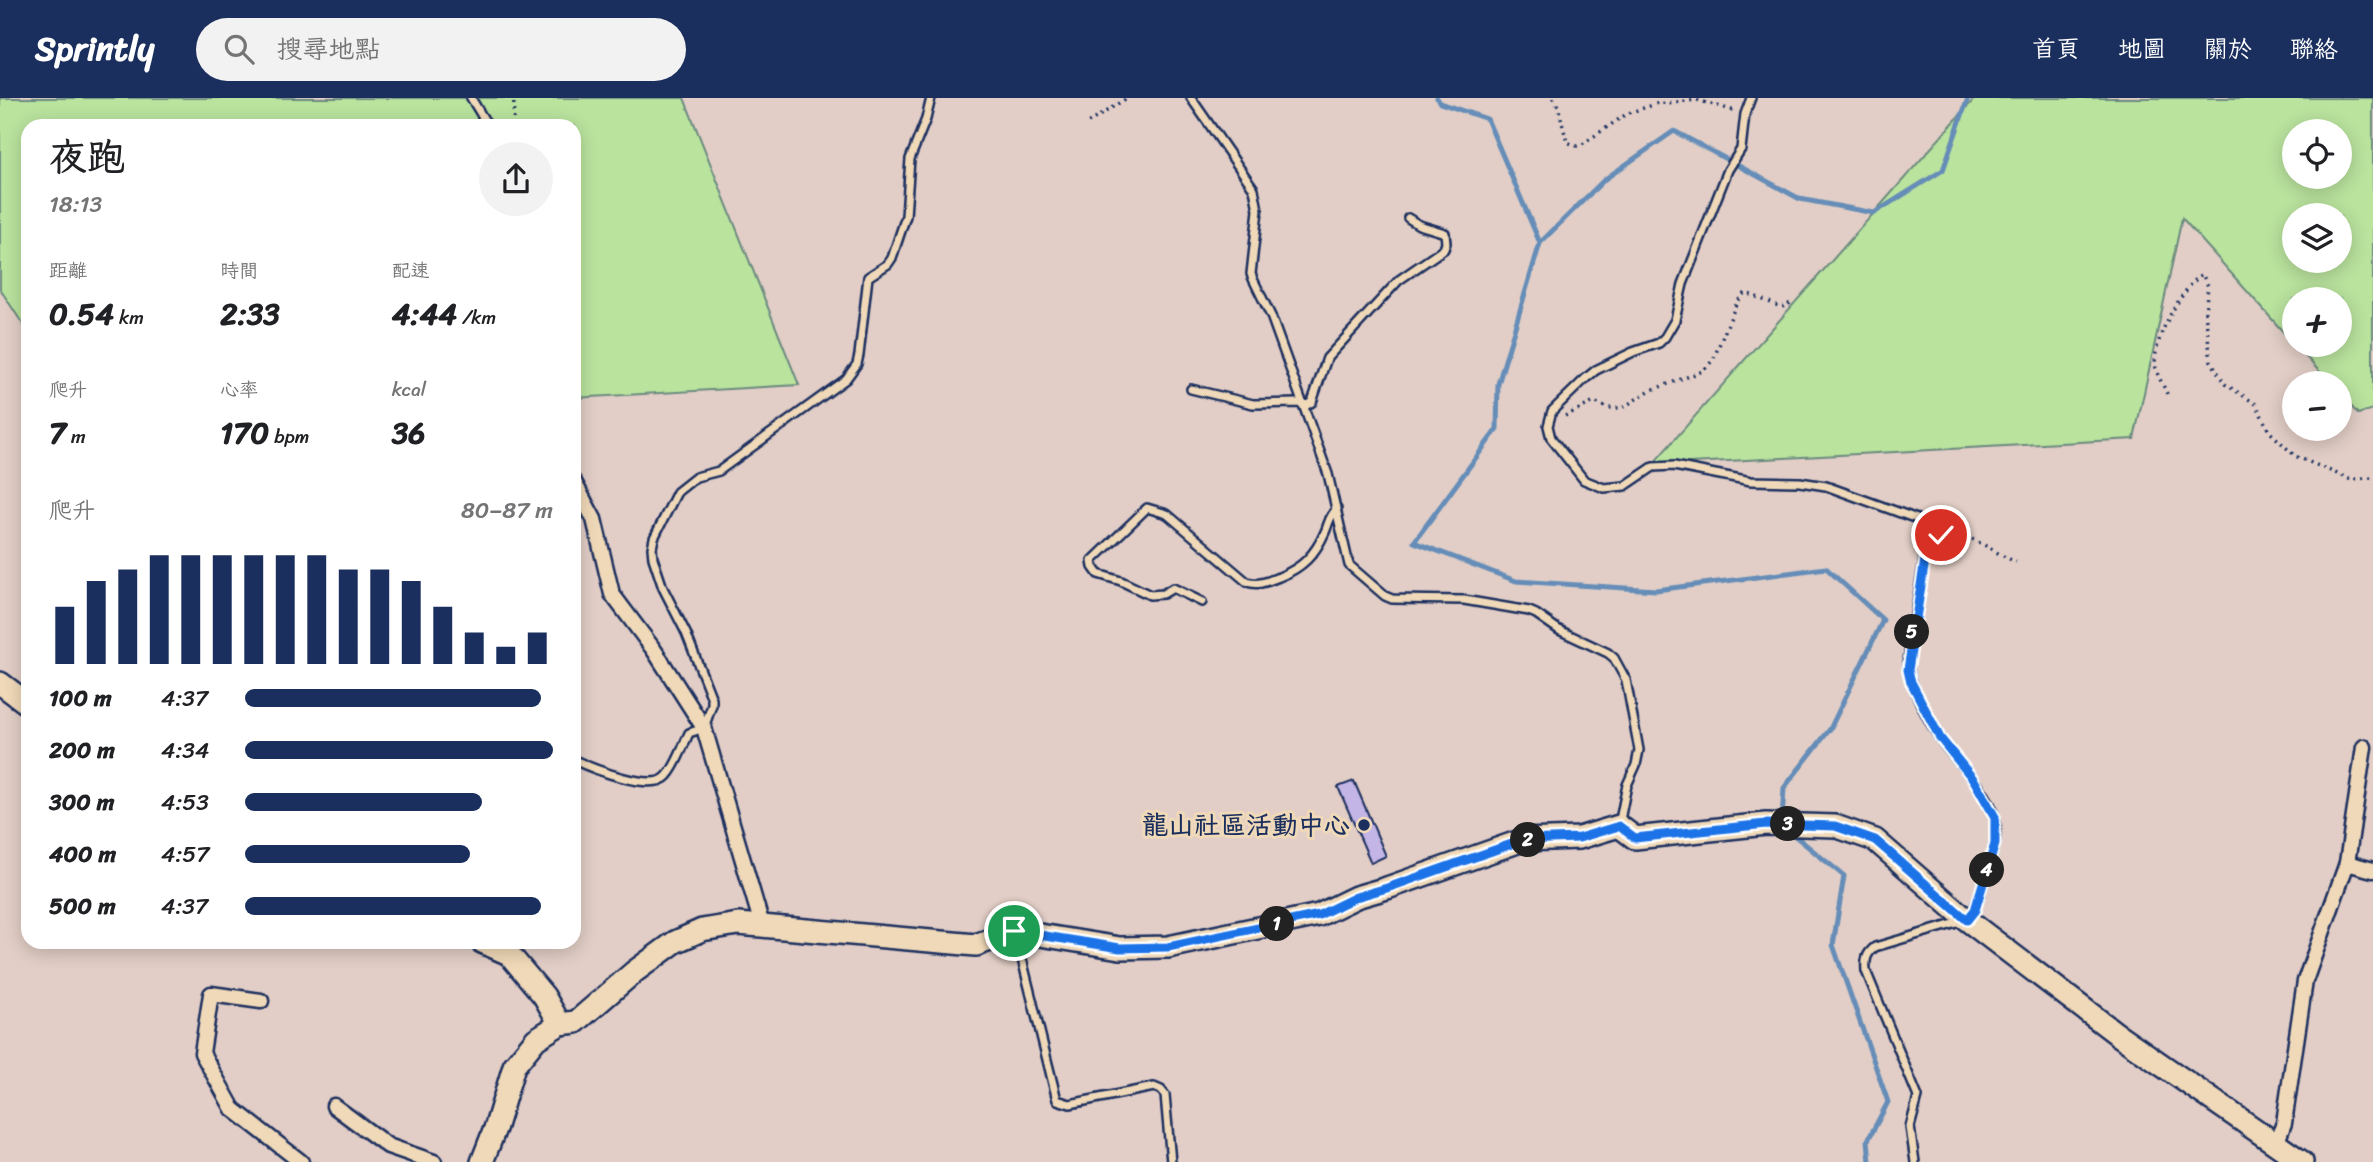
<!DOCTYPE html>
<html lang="zh-TW">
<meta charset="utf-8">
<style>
:root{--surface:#fff;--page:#f2f2f2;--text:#202124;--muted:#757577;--accent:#1b2f5e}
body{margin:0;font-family:Sriracha,"LXGW WenKai TC",sans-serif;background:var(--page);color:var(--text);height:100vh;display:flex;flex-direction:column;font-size:26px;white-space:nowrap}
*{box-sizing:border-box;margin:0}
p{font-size:23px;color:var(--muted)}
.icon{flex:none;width:38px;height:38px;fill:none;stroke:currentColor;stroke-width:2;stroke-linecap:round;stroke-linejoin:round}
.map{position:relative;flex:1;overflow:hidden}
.drawer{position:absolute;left:21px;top:21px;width:560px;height:830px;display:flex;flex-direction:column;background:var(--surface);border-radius:21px;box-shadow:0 4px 18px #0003}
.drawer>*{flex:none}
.fabs{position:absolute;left:2282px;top:21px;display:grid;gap:14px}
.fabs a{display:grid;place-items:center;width:70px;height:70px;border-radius:50%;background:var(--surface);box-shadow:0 4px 18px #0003;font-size:35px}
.pin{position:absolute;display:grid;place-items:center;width:60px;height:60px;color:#fff;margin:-30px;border:4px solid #fff;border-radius:50%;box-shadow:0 2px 7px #0007}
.km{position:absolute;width:35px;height:35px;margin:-18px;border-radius:50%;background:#222;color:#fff;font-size:19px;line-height:35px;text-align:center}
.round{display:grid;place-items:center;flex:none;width:74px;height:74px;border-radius:37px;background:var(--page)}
.overview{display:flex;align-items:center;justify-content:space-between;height:119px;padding:0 28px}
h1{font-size:38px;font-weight:700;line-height:52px}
.metrics{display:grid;grid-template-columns:repeat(3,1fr);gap:10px;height:119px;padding:7px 28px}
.metrics div{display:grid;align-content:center}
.metrics b{font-size:30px;font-weight:700}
.metrics small{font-size:19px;font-weight:400}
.metrics p{font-size:19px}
.chart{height:196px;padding:14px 28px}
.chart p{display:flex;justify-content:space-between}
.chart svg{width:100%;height:126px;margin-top:7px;stroke:var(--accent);stroke-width:6}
ul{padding:0 28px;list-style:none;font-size:23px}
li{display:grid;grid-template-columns:112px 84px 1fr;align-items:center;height:52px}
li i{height:18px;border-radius:9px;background:var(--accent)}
header{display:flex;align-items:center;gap:42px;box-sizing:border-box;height:98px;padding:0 35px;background:var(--accent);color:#fff}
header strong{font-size:33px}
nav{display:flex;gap:38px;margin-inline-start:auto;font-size:24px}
.search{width:490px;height:63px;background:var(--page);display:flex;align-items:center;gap:18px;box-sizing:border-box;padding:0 24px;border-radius:38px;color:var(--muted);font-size:26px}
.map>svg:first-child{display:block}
.green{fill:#bae39e;stroke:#6a897e;stroke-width:2;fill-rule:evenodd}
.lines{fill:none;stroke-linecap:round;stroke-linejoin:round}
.stream{stroke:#658db8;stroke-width:5}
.building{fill:#c3b5e6;stroke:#1b2f5e;stroke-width:2}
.lane-casing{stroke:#1b2f5e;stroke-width:12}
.street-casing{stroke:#1b2f5e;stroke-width:19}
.secondary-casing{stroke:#1b2f5e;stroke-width:26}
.path{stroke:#1b2f5e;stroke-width:3.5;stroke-dasharray:2 5;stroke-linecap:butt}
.lane{stroke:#f0d9b8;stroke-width:7}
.street{stroke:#f0d9b8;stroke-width:14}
.secondary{stroke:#f0d9b8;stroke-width:21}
.route-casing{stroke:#fff;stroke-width:14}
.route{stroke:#1a73e8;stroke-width:9}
.poi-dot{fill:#1b2f5e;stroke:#f0d9b8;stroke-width:2.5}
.labels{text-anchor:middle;stroke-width:6;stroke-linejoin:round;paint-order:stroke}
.poi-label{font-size:26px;font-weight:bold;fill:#1b2f5e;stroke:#f0d9b8;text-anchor:end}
</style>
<header>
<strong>Sprintly</strong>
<div class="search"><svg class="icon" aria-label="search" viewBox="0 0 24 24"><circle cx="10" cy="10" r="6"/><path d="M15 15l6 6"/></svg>搜尋地點</div>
<nav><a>首頁</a><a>地圖</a><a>關於</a><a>聯絡</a></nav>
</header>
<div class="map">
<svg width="2373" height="1064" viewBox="0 0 2373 1064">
<rect width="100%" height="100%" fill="#e2cec6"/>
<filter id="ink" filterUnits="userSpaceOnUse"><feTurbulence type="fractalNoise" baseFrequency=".0143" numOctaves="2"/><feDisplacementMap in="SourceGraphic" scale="14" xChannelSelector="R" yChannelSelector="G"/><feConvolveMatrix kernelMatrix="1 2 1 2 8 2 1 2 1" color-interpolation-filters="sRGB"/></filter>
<g filter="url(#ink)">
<!-- green -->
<g class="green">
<path d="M0,0H684L799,287L574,300V28H28V234L0,191Z"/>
<path d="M1975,0H2373V311L2358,316L2340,296V285H2330L2295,247H2340V201H2294V246L2182,120L2134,341L1652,367ZM2294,33H2340V79H2294ZM2294,117H2340V163H2294Z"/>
</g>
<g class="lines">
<!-- stream -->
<g class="stream">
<path d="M1437,0L1440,5L1487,21L1540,145"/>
<path d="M1782,723L1784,690L1830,631L1883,522L1826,470L1656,492L1516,483L1414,444L1497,331L1498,286L1540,145L1605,81L1674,33L1800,101L1874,115L1943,72L1968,0"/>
<path d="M1789,733L1844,778L1833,847L1888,1004L1868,1042L1870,1064"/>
</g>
</g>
<!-- building -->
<path class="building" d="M1354,683L1386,758L1371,765L1338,689Z"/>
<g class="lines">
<!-- lane casing -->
<g class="lane-casing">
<g id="lane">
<path d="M471,0L488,28"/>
<path d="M1191,0L1254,91L1258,112L1251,176L1253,181L1271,218L1328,376L1349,467L1385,498L1392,501L1464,502L1529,513L1536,516L1559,532L1608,555L1614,560L1626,582L1639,652L1636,667L1627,687L1619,727"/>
<path d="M1751,0L1745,16L1741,51L1728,72L1683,186L1675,222L1665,239L1659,245L1633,254L1596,272L1585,281L1552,313L1548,328L1551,340L1584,382L1604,390L1625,388L1653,369L1674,368L1751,383L1800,384L1826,388L1917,421L1940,437L1932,443L1925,455L1908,562C1907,584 1930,626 1943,645C1960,668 1993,696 1996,725C1998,741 1992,757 1987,773C1982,790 1978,808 1967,822L1875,849C1866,856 1865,862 1866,873L1918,999L1910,1029L1915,1064"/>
<path d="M1191,291L1253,306L1299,305L1307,307L1312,304L1327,260L1399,182L1444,151L1446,145L1445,135L1419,127L1408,120"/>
<path d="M1202,504L1173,490L1163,496L1150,497L1121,483L1098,476L1093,469L1092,463L1147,410L1167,416L1247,484C1259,488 1268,483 1279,479C1302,470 1315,457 1325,434C1329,425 1329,418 1337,411"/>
<path d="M574,662C591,670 653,695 667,678C677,667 683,648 689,635L704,630L712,607V601L686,535L663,490L653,460L652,450L654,440L677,394L696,379L719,373L846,281L857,266L859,257L868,179L888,166L892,160L906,118L910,61L926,21L931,0"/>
<path d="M1016,837L1057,1002L1070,1006L1154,989L1161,992L1165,997L1171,1064"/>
</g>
</g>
<!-- street casing -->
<g class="street-casing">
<g id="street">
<path d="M574,384L594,421L612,496L654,552L704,630L762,827"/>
<path d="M2347,765L2373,772"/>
<path d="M261,903L211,896L202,955L233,1011L301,1064"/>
<path d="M334,1008L388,1048L434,1064"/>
<path d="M2276,1046L2284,1025L2305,883L2347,765L2364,649"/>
</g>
</g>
<!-- secondary casing -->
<g class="secondary-casing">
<g id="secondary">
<path d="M0,585L28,606"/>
<path d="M482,844L509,856L544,898L560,926"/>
<path d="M482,1064L496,1028L514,968L536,941L560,926L576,924L634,874L675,844L702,832L738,826L976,847L1015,833L1120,850L1168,849L1319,817L1356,799L1387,790L1523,742L1579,740L1619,728L1635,740L1766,726L1835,728L1875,742L1967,822L2117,936L2302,1064"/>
</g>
</g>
<!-- path -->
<g class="path">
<path d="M1553,0L1558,8L1567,44L1577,48L1584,45L1628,15L1656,6L1697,2L1735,13"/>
<path d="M1088,25L1127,0"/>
<path d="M513,28L514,0"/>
<path d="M2167,296C2164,288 2158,279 2156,271C2150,244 2181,192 2202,176L2208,188L2205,214L2211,263L2225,286L2256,306L2269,333L2295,358L2349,381L2373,380"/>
<path d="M1565,318L1594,304L1607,310H1622L1649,293L1703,273L1713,262L1737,204L1744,196H1749L1781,209L1787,208L1790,205"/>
<path d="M1952,435C1975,438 1994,455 2016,464"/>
</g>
<!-- lane -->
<use href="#lane" class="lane"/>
<!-- street -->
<use href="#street" class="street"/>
<!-- secondary -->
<use href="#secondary" class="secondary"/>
</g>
</g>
<g class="lines" filter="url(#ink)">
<!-- route casing -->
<g class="route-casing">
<path id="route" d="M1014,833L1120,850L1168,849L1319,817L1356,799L1387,790L1523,742L1579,740L1619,728L1635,740L1766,726L1835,728L1875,742L1967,822L1975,812L1995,746V719L1974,682L1940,640L1911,584L1908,572L1926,455L1932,443L1941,437"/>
</g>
<!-- route -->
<use href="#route" class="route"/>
</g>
<!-- markers -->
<circle class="poi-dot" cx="1364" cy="727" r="7"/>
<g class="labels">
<!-- poi labels -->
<g class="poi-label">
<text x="1350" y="736">龍山社區活動中心</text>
</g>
</g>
</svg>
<div class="fabs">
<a><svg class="icon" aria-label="locate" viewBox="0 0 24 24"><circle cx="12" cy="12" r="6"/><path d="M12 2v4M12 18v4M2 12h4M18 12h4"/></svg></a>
<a><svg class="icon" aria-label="layers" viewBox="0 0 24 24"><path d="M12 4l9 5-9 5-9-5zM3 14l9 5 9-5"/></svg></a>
<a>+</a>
<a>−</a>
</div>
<div class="pin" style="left:1014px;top:833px;background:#1e9e55"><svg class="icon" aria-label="arrive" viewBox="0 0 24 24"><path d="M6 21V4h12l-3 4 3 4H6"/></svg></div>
<div class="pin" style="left:1941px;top:437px;background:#d93025"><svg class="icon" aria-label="check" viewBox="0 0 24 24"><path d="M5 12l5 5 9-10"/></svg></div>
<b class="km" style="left:1277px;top:826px">1</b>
<b class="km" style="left:1528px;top:742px">2</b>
<b class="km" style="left:1788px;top:726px">3</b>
<b class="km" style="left:1987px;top:772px">4</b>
<b class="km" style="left:1912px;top:534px">5</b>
<section class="drawer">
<div class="overview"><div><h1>夜跑</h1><p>18:13</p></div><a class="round"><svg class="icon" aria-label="share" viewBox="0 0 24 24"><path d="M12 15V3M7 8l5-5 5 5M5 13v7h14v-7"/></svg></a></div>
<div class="metrics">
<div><p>距離</p><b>0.54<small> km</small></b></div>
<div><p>時間</p><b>2:33</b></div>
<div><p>配速</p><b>4:44<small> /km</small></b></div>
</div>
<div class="metrics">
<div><p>爬升</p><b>7<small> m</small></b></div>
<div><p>心率</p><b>170<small> bpm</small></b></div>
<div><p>kcal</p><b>36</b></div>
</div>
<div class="chart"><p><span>爬升</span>80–87 m</p>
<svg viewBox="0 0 160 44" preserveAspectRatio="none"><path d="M5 44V24M15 44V15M25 44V11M35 44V6M45 44V6M55 44V6M65 44V6M75 44V6M85 44V6M95 44V11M105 44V11M115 44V15M125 44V24M135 44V33M145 44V38M155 44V33"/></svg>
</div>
<ul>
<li><b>100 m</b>4:37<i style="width:96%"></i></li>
<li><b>200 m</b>4:34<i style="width:100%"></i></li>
<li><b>300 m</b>4:53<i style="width:77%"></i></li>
<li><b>400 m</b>4:57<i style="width:73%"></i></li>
<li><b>500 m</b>4:37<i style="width:96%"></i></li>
</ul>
</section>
</div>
